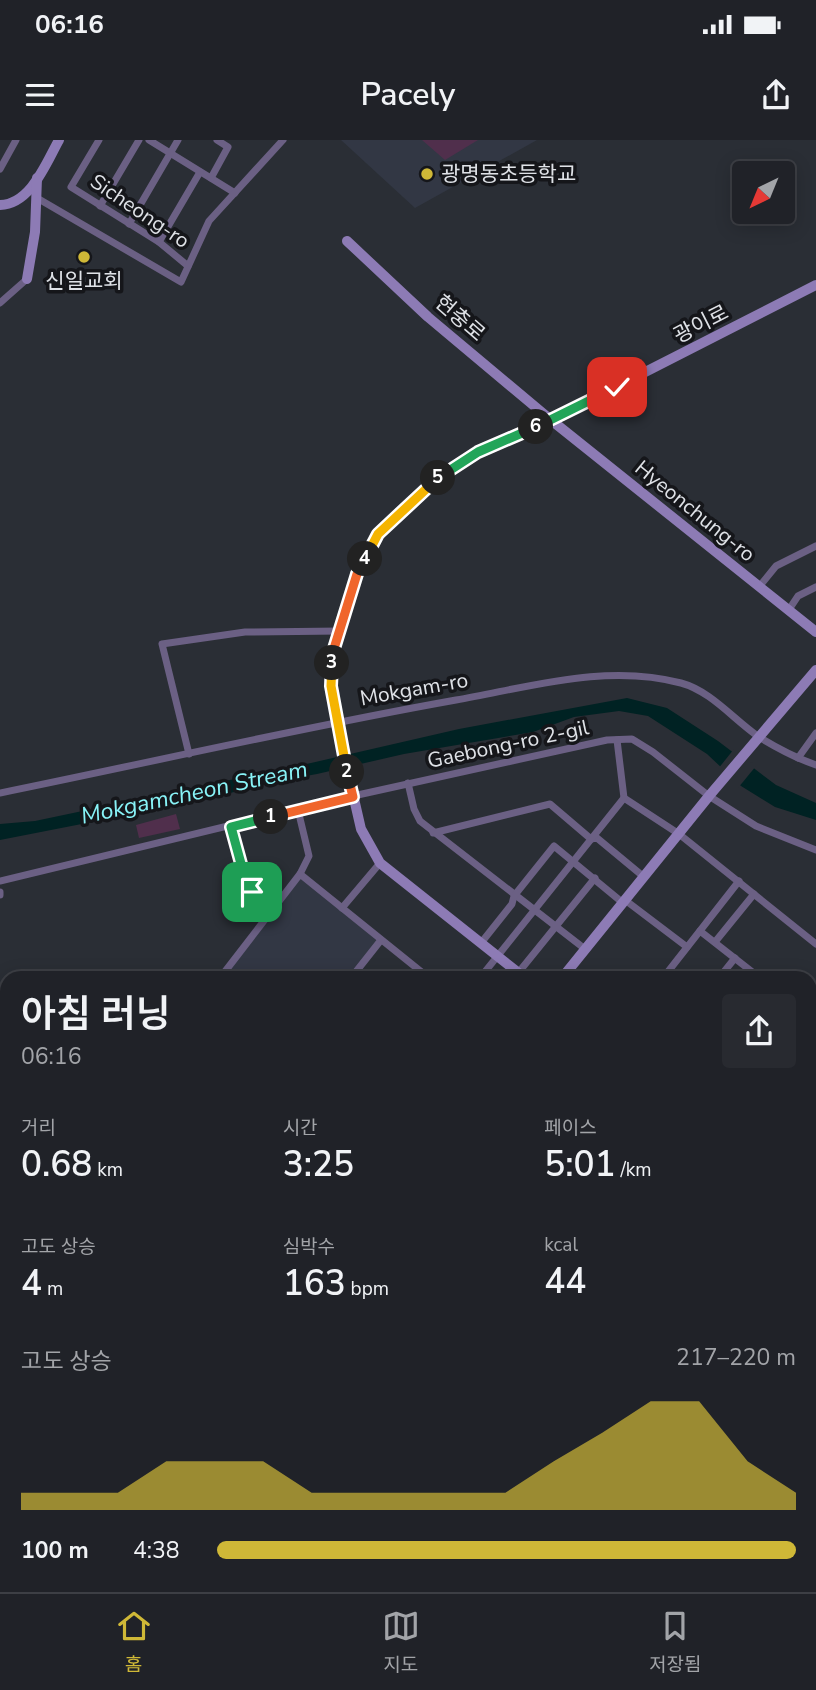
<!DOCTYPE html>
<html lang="ko">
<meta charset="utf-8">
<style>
:root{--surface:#202228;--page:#282a30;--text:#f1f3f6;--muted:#a2a4a8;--line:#3d3f45;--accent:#cfb837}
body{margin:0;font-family:"Nunito Sans","Noto Sans KR",sans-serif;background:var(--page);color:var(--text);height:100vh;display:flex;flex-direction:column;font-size:26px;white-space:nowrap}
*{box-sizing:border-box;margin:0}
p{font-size:23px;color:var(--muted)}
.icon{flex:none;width:38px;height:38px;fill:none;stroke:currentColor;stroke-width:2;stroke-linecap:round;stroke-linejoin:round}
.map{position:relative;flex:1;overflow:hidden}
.drawer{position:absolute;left:0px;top:831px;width:817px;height:621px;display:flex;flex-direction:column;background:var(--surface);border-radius:21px 21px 0 0;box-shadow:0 4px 18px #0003,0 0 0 2px var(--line)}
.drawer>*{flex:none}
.needle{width:46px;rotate:223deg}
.buttons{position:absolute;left:732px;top:21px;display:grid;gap:14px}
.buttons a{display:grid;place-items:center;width:63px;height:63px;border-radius:7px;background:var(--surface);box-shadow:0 4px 18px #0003,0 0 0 2px var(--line);font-size:35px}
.pin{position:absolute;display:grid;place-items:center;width:60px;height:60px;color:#fff;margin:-30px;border-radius:14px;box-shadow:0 4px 10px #0006}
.km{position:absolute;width:35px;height:35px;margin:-18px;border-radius:50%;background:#222;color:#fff;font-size:19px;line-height:35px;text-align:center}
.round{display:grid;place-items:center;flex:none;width:74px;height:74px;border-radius:7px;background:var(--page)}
.headline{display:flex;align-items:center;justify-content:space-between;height:119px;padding:0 21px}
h1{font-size:38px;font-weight:600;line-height:52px}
.stats{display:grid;grid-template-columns:repeat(3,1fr);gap:10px;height:119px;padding:7px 21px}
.stats div{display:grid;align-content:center}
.stats b{font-size:35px;font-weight:600}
.stats small{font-size:19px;font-weight:400}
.stats p{font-size:19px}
.chart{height:196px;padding:14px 21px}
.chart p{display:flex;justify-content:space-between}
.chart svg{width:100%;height:126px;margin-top:7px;fill:var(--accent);opacity:.7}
ul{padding:0 21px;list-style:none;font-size:23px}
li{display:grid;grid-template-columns:112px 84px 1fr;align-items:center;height:52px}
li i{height:18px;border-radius:9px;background:var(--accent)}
.status{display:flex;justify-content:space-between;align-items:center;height:49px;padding:0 35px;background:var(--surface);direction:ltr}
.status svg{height:19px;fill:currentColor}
header{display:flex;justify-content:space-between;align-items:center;height:91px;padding:0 21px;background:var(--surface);font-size:32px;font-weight:600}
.dock{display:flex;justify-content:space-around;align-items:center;height:98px;border-top:2px solid var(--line);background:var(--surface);font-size:19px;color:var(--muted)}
.dock a{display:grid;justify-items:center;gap:4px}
.dock .on{color:var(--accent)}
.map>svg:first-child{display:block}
.built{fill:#323744}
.green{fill:#502f4c}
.water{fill:#002223}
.pier{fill:#2a2e35}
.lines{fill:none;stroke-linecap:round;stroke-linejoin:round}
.primary-tunnel{stroke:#454950;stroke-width:12;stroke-dasharray:12 6;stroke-linecap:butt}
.street{stroke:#6b6084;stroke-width:7}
.secondary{stroke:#8d7bb5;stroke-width:10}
.primary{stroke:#a890db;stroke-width:12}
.split-1-casing{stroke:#fff;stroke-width:14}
.split-2-casing{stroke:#fff;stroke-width:14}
.split-3-casing{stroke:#fff;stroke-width:14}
.split-4-casing{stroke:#fff;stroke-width:14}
.split-5-casing{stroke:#fff;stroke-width:14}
.split-6-casing{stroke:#fff;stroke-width:14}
.split-7-casing{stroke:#fff;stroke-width:14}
.split-1{stroke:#22a559;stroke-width:9}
.split-2{stroke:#f0652b;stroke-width:9}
.split-3{stroke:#f5b400;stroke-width:9}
.split-4{stroke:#f0652b;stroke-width:9}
.split-5{stroke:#f5b400;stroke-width:9}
.split-6{stroke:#22a559;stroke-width:9}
.split-7{stroke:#22a559;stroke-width:9}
.poi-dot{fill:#cfb837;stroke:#15161a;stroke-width:2.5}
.labels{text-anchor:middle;stroke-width:7;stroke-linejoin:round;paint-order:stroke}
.poi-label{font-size:21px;fill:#dfe2e7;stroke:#15161a;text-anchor:start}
.street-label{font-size:21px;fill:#dfe2e7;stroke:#15161a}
.water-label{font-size:23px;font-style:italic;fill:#88f3f7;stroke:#15161a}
</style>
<div class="status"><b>06:16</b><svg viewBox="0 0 49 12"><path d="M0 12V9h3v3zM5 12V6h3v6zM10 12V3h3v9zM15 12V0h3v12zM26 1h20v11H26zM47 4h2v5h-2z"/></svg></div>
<header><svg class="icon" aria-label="menu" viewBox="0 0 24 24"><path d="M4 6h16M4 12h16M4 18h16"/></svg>Pacely<svg class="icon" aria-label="share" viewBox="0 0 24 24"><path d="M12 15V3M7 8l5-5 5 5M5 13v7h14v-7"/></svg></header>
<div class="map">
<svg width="816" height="1452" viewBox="0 0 816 1452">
<rect width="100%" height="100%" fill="#2a2e35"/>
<!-- built -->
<g class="built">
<path d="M341,0H537L415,68Z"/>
<path d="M300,734L381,800L351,838H220Z"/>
</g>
<!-- green -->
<g class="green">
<path d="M422,0H478L445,20Z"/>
<path d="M176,674L180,689L139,698L136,685Z"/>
</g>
<!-- water -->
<path class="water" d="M627,558L667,568L718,601L776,645L816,663V680L775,667L741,646L707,614L648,576L619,571L574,577L533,592L404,614L317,634L278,641L194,662L0,700V684L35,681L311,623L459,589Z"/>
<!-- pier -->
<path class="pier" d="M734,609L756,626L738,648L718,629Z"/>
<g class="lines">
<!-- primary-tunnel -->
<g class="primary-tunnel">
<path d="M0,1280L7,1289"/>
<path d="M0,1293L7,1301"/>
<path d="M127,1446L133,1452"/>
<path d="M139,1446L145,1452"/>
</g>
<!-- street -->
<g class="street">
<path d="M99,0L71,47L159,102L188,126"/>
<path d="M149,0L235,53"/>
<path d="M0,29L16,0"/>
<path d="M211,38L228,7L217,0"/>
<path d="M37,58L181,142L209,81L283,0"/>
<path d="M100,66L139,0"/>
<path d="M129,84L178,0"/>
<path d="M159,102L200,32"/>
<path d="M0,163L27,139"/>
<path d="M759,447L776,426L816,406"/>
<path d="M788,471L798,456L816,447"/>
<path d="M617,600L624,658L679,694L816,804"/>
<path d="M189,614L162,504L245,492L340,491"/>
<path d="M798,618L816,593"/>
<path d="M408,643L414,669L420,681L585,809"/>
<path d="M0,653C152,622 304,587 456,560C530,547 607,523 681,543C711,551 734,580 759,597C777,608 796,618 816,625"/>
<path d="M298,670L309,716L300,734"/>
<path d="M231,687L246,742L252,752L275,766"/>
<path d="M433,693L550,664L591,699L597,698L644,737"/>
<path d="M0,741L335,660L607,600L632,599L653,612L709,656L756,686L816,710"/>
<path d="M0,752V755"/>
<path d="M625,760L687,807"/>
<path d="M342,768L380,723"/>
<path d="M700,791L760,838"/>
<path d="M715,802L754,754"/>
<path d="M481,803L512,764L514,756L554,706L623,763"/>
<path d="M220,838L300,734L429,838"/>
<path d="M351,838L381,800"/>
<path d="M480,838L624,658"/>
<path d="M514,838L595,738"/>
<path d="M663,838L739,741"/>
<path d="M719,838L735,818"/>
<path d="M810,892L816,884"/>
<path d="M0,914L7,913"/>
<path d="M0,920L7,978"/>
<path d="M810,975L816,969"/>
<path d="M0,990H7"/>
<path d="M810,1054L816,1047"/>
<path d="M810,1063L816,1068"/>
<path d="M0,1175H7"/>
<path d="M810,1176L812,1174L816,1178"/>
<path d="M810,1226L816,1232"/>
<path d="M810,1248L816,1243"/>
<path d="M810,1279L813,1292"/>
<path d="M0,1439L7,1433"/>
<path d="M232,1446L237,1452"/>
<path d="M296,1446L301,1452"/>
<path d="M457,1446L465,1452"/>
<path d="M533,1446L541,1452"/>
<path d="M627,1446L635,1452"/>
<path d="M23,1452L30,1446"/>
<path d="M364,1452L370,1446"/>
<path d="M432,1452L437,1446"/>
<path d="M693,1452L698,1446"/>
<path d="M753,1452L758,1446"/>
</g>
<!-- secondary -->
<g class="secondary">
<path d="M0,65C31,64 46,23 59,0"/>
<path d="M347,101L428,177L551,280L816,492"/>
<path d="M27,139L35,92L37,38"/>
<path d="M525,838L380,723L361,689L338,589L331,546L332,515L357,434L378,394L443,334L478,312L551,280L816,145"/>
<path d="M562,838L709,656L816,530"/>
<path d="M0,1448L7,1442"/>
<path d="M9,1452L16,1446"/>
</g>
<!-- primary -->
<g class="primary">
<path d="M0,1262L7,1270"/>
<path d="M0,1314L7,1323"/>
<path d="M112,1446L118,1452"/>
<path d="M160,1446L165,1452"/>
</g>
</g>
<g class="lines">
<!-- split-1 casing -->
<g class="split-1-casing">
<path id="split-1" d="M252,752L246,742L231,687L271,677"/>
</g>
<!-- split-2 casing -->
<g class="split-2-casing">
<path id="split-2" d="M271,677L353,657L347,632"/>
</g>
<!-- split-3 casing -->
<g class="split-3-casing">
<path id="split-3" d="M332,523L331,546L347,632"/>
</g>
<!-- split-4 casing -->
<g class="split-4-casing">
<path id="split-4" d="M332,523V515L357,434L365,419"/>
</g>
<!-- split-5 casing -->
<g class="split-5-casing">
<path id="split-5" d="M365,419L378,394L438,338"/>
</g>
<!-- split-6 casing -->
<g class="split-6-casing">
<path id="split-6" d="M438,338L478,312L536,287"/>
</g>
<!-- split-7 casing -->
<g class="split-7-casing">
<path id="split-7" d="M536,287L617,247"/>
</g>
<!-- split-1 -->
<use href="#split-1" class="split-1"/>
<!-- split-2 -->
<use href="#split-2" class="split-2"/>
<!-- split-3 -->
<use href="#split-3" class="split-3"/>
<!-- split-4 -->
<use href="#split-4" class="split-4"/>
<!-- split-5 -->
<use href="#split-5" class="split-5"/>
<!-- split-6 -->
<use href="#split-6" class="split-6"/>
<!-- split-7 -->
<use href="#split-7" class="split-7"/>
</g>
<!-- markers -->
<g class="poi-dot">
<circle cx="427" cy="34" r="7"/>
<circle cx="84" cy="117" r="7"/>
</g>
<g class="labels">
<!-- poi labels -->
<g class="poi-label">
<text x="441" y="41">광명동초등학교</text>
<text x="84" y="148" text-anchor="middle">신일교회</text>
</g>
<!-- street labels -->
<g class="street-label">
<text transform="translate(140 71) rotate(34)" y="7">Sicheong-ro</text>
<text transform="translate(460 178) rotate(41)" y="7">현충로</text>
<text transform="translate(701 184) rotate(-27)" y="7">광이로</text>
<text transform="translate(695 371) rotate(39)" y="7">Hyeonchung-ro</text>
<text transform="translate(414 549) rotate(-10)" y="7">Mokgam-ro</text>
<text transform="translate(508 604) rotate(-12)" y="7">Gaebong-ro 2-gil</text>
</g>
<!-- water labels -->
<g class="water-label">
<text transform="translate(194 652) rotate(-12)" y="8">Mokgamcheon Stream</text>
</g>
</g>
</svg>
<div class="buttons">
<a><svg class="needle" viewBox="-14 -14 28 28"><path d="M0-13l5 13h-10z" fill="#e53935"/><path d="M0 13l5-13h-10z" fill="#a2a4a8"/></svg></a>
</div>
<div class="pin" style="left:252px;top:752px;background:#1e9e55"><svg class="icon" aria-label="arrive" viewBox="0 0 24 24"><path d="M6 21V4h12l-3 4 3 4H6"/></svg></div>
<div class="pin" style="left:617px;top:247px;background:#d93025"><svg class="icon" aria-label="check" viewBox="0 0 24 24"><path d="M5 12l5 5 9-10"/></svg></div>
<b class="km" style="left:271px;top:677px">1</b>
<b class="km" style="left:347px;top:632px">2</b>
<b class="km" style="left:332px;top:523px">3</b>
<b class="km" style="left:365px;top:419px">4</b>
<b class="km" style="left:438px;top:338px">5</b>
<b class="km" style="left:536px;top:287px">6</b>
<section class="drawer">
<div class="headline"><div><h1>아침 러닝</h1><p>06:16</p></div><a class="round"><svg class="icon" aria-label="share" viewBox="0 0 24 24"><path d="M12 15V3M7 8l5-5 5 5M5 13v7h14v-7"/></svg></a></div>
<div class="stats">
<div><p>거리</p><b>0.68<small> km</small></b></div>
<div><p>시간</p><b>3:25</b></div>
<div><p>페이스</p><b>5:01<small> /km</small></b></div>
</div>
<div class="stats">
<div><p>고도 상승</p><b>4<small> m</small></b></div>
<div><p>심박수</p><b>163<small> bpm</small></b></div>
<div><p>kcal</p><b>44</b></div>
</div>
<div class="chart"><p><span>고도 상승</span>217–220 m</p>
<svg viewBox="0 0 160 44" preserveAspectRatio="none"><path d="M0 44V38L10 38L20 38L30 27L40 27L50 27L60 38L70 38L80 38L90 38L100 38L110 27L120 17L130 6L140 6L150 27L160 38V44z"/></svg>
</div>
<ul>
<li><b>100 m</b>4:38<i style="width:100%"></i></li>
</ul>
</section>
</div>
<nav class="dock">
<a class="on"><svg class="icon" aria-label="home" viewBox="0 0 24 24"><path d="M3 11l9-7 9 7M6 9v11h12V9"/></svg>홈</a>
<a><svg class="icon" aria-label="map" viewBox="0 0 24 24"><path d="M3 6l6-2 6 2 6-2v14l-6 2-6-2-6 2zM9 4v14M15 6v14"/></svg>지도</a>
<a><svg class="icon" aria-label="saved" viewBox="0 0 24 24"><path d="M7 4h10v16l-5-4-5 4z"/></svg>저장됨</a>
</nav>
